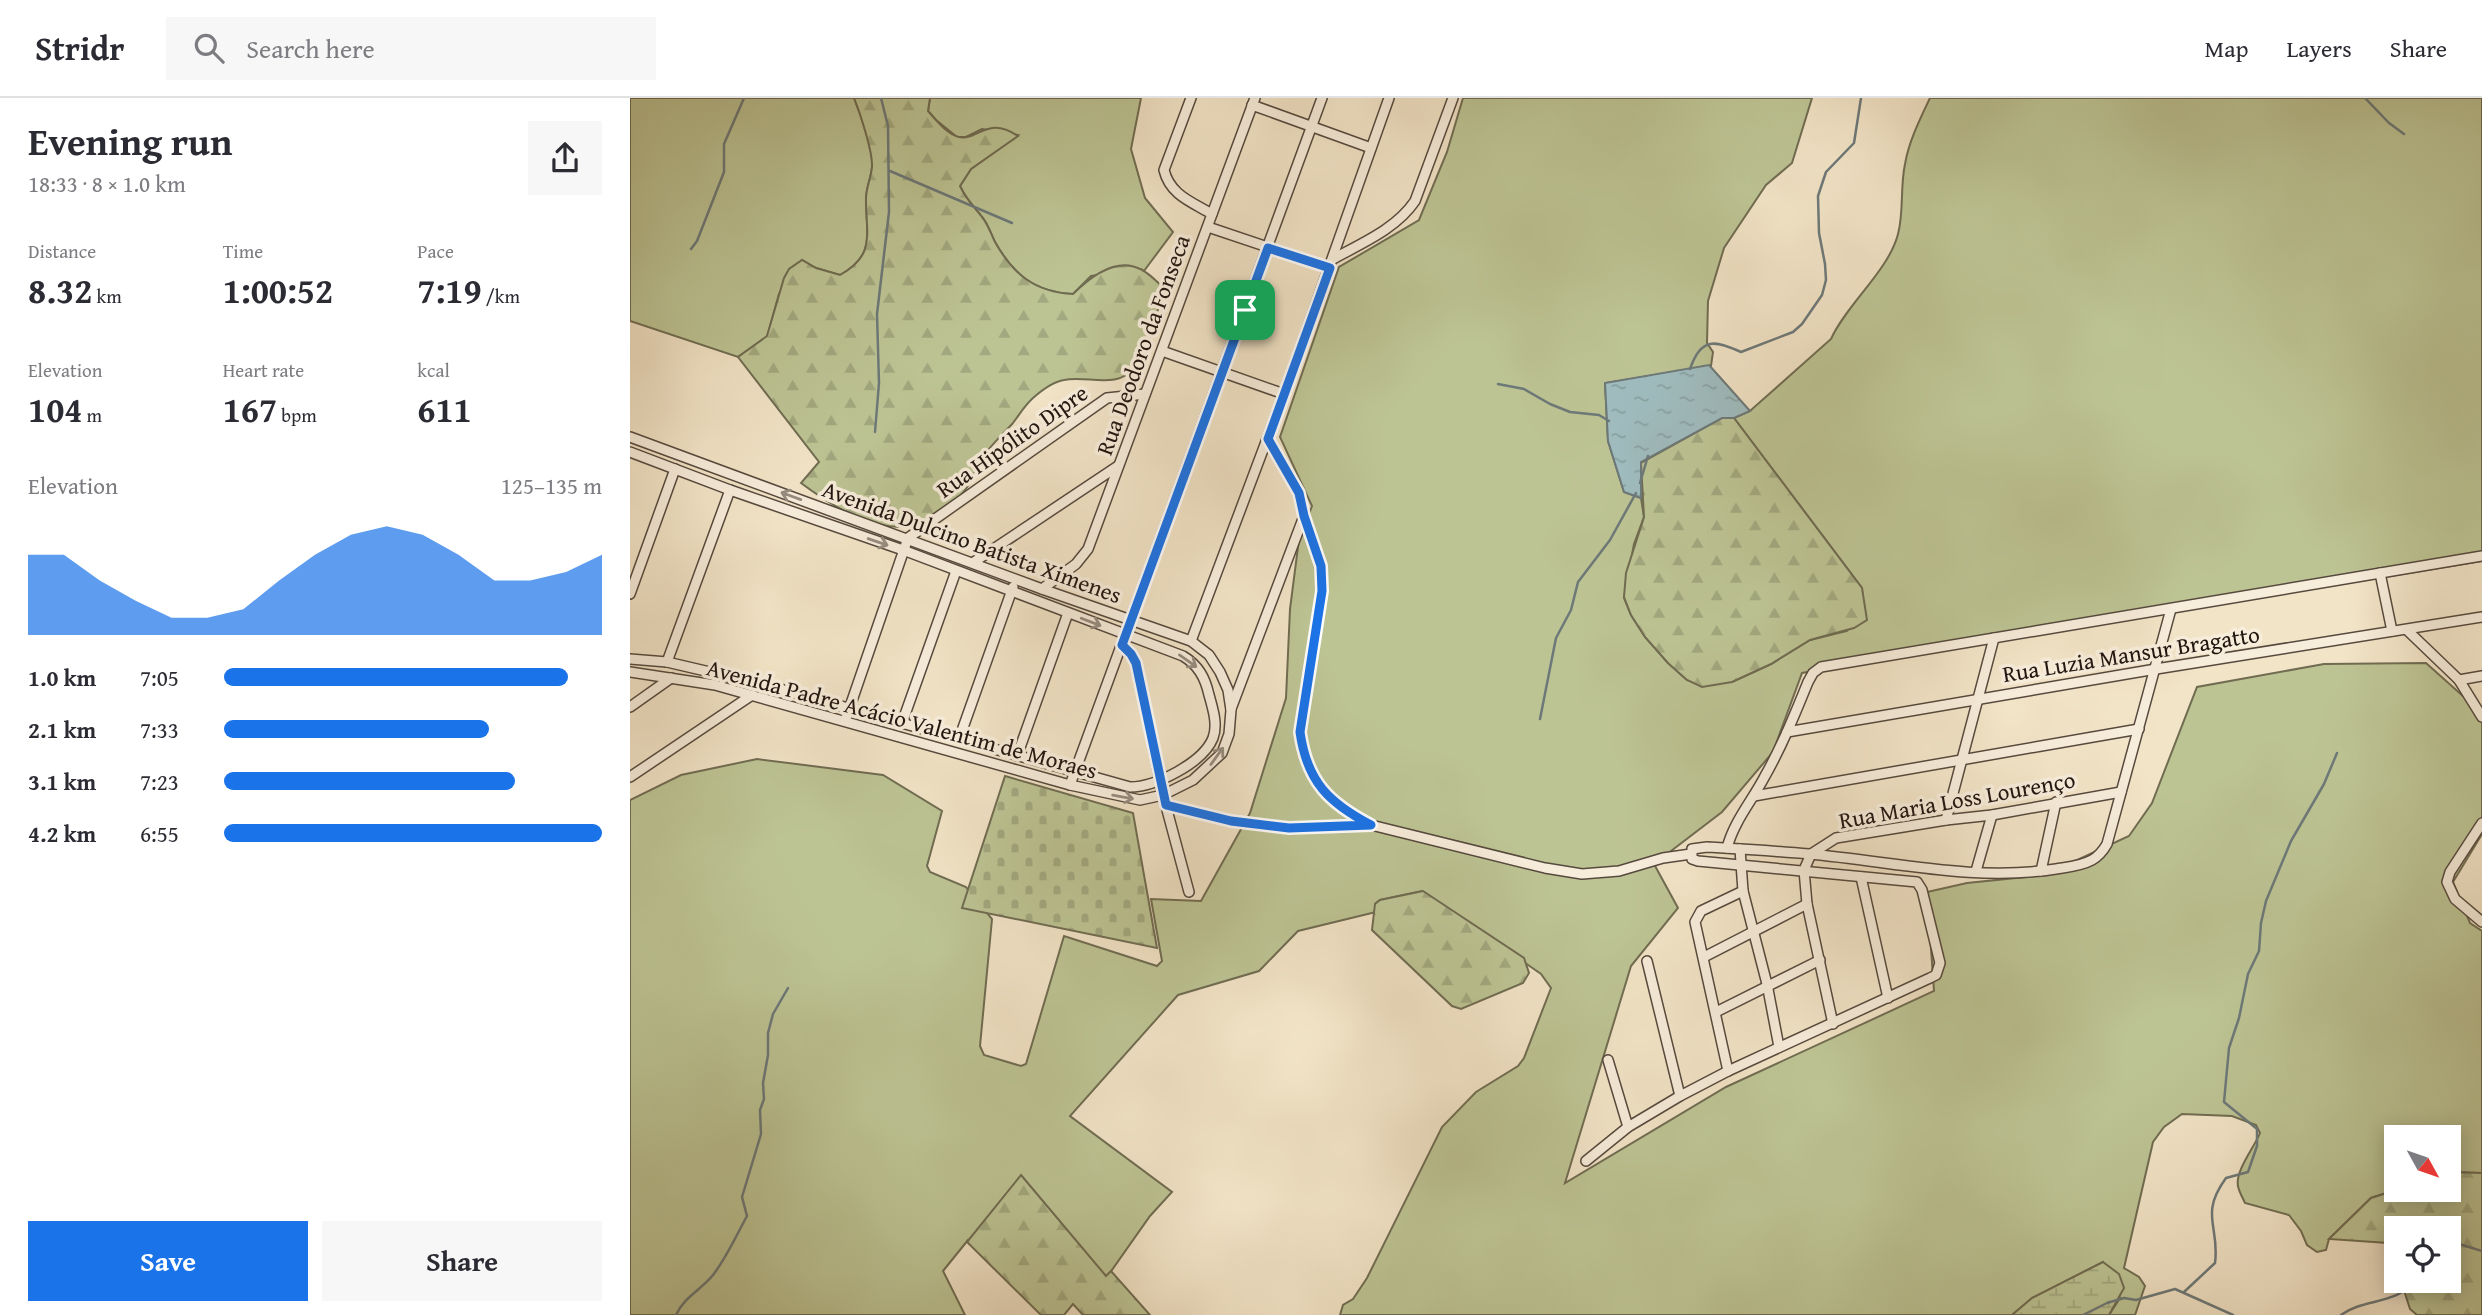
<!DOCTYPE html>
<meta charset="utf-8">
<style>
:root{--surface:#fff;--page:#f7f7f7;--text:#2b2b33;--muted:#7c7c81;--line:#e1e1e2;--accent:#1a73e8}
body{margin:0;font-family:"Gentium Book Plus",serif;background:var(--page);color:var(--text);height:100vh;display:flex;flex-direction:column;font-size:26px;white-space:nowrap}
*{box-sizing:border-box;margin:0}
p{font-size:23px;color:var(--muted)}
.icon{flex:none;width:38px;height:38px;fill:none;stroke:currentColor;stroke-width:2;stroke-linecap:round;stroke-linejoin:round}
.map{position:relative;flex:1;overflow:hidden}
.panel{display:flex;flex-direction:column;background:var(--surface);width:630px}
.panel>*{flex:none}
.needle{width:46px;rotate:130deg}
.tools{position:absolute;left:1754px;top:1027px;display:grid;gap:14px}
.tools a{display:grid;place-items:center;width:77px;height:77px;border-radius:0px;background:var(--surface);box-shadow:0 4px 18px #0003;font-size:35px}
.pin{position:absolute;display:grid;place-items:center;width:60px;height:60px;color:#fff;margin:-30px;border-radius:14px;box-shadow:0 4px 10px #0006}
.round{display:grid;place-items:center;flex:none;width:74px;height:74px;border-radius:0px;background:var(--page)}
.head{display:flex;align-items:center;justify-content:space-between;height:119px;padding:0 28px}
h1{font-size:38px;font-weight:800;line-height:52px}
.figures{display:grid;grid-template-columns:repeat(3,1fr);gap:10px;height:119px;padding:7px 28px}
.figures div{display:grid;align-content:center}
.figures b{font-size:35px;font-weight:800}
.figures small{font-size:19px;font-weight:400}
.figures p{font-size:19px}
.chart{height:196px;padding:14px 28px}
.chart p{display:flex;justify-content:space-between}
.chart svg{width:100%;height:126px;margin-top:7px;fill:var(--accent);opacity:.7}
.action{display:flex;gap:14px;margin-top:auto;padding:14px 28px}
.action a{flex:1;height:80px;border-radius:0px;background:var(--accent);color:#fff;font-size:28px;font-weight:800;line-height:80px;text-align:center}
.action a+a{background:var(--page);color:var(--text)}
ul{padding:0 28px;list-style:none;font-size:23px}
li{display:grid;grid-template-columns:112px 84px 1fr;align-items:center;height:52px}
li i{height:18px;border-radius:9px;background:var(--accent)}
header{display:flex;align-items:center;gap:42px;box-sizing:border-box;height:98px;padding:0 35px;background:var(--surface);border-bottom:2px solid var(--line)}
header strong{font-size:33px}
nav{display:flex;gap:38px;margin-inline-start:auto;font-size:24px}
.search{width:490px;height:63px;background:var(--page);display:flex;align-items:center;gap:18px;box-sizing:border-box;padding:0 24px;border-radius:0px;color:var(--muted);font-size:26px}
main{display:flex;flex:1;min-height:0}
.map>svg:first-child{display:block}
.grass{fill:#bdc494;stroke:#706c52;stroke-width:2}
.forest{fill:url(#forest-firs);stroke:#706c52;stroke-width:2}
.wetland{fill:url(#wetland-marsh);stroke:#706c52;stroke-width:2}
.cemetery{fill:url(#cemetery-stones);stroke:#706c52;stroke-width:2}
.water{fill:url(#water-ripples);stroke:#6d7979;stroke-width:2}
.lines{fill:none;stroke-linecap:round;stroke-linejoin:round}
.stream{stroke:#6d7979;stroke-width:2.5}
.street-casing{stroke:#56493e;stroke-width:12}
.street{stroke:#f7eddb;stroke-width:9}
.oneway{stroke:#978c80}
.route-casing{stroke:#fff;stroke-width:14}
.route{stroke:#1a73e8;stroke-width:9}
.labels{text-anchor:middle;stroke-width:7;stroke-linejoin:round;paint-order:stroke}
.street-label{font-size:23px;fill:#221510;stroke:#f7eddb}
</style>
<header>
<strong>Stridr</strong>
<div class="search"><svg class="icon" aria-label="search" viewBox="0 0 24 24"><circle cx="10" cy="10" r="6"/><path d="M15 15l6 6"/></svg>Search here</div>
<nav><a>Map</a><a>Layers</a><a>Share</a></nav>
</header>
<main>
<section class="panel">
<div class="head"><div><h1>Evening run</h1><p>18:33 · 8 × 1.0 km</p></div><a class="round"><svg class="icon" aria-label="share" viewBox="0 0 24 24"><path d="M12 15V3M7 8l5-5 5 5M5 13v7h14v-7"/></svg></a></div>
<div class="figures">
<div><p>Distance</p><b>8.32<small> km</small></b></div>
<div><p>Time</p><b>1:00:52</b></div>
<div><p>Pace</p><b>7:19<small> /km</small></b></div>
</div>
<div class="figures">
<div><p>Elevation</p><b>104<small> m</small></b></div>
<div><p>Heart rate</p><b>167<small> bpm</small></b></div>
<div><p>kcal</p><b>611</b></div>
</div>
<div class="chart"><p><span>Elevation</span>125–135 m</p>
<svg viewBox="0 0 160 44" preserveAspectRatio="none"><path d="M0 44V16L10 16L20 25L30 32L40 38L50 38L60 35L70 25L80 16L90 9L100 6L110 9L120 16L130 25L140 25L150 22L160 16V44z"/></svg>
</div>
<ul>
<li><b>1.0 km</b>7:05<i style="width:91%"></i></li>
<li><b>2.1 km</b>7:33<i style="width:70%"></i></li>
<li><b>3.1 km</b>7:23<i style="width:77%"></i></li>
<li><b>4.2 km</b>6:55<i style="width:100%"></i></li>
</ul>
<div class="action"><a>Save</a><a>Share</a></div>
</section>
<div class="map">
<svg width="1852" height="1217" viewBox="0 0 1852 1217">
<defs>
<pattern id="forest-firs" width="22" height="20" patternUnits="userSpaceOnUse" patternTransform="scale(1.75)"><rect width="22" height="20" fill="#bdc494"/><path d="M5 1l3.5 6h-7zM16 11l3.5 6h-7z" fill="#a2a87f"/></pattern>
<pattern id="wetland-marsh" width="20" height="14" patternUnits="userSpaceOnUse" patternTransform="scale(1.75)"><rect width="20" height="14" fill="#bdc494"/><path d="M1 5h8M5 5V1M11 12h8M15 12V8" fill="none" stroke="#a2a87f"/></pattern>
<pattern id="cemetery-stones" width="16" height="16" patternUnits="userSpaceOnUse" patternTransform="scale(1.75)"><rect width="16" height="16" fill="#bdc494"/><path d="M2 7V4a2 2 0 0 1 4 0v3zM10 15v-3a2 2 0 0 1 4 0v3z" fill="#a2a87f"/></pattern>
<pattern id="water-ripples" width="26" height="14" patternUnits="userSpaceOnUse" patternTransform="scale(1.75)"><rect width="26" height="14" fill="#9fbcbf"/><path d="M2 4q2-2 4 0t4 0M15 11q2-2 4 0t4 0" fill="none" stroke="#89a1a3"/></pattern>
</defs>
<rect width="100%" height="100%" fill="#f2e4c7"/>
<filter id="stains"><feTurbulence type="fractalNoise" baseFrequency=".00286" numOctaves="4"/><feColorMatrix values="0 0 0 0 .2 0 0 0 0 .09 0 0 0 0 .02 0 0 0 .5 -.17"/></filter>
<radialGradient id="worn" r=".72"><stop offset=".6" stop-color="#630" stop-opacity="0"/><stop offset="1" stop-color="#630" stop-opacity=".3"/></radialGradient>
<!-- grass -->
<g class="grass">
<path d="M0,0H224C230,15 244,54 242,69C241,80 236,90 236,101C236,137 246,157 210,177L186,170L172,162L149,196L137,239L108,259L0,223Z"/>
<path d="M300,0H511L501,51L515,100L543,134L514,173L511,171L461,178L443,196C404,194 383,176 365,144C361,136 358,126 352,119C343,107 337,103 330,88L341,71L388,37L352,31L336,39H327L306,22L298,13Z"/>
<path d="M833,0H1182L1162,65L1136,87L1094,150L1078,203L1077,245L1083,254L1081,268L975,285L978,343L994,394L1011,400L1014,419L1004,446L994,500L1001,517L1015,539L1038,565L1057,582L1102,584L1141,566L1180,542L1217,533L1233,503L1232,490L1104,320L1120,313L1201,241C1217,206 1259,172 1268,136C1274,114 1270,89 1275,66C1279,43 1290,21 1300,0H1852V463L1172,575L1143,654L1092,714L1024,766L1048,810L1001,868L935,1085L1096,989L1304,893L1297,794L1337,785L1415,777L1499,738L1522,705L1567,589L1694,566L1796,565L1852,615V736L1823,784L1840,825L1852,833V1075L1818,1074V1040H1766V1092L1741,1100L1699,1141L1696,1152L1687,1154L1677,1147L1671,1133L1659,1117L1615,1105C1613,1100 1609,1094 1608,1088C1605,1073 1624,1050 1630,1035L1626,1027L1602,1018L1552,1016L1534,1029L1523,1044L1494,1170L1509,1179L1515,1188L1505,1217H1479L1490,1200L1473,1164L1402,1200L1382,1217H710L713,1207L723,1201L737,1180L812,1029L846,994L888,968L894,960L921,890L911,876L792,793L750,802L745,806L746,814L668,833L629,873L548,897L440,1018L542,1094L520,1118L477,1179L338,1142L313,1173L335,1217H0V702L51,677L127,661L253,677L312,713L297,768L300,774L336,789L362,821L350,948L354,957L391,968L396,966L434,838L527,868L532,863L521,801L571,803L620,715L656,600L660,511L669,441L682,408L650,339L709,169L789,122L817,54Z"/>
</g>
<!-- forest -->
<g class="forest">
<path d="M224,0H300L298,13C306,22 317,36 329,39C348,43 357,17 388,38L341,71L330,88C337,103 343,107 352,119C358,126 361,136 365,144C383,176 404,194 443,196C460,179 487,158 512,172C520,176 527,184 534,190C526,215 521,248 505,269C488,292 457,277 434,282C422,284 412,292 403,300C395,307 389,317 383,325C372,337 360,348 351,361C346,369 344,378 340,385C292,458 227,427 171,385L189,364L108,259L137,238L154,180L159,171L172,162L186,170L210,177C246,157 236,137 236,101C236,90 241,80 242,69C243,54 230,15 224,0Z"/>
<path d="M1092,320H1104L1232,490L1237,522L1224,530L1180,542L1141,566L1102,584L1072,589L1057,582L1038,565L1015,539L1001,517L994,499L996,475L1014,419L1011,365Z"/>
<path d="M793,793L894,860L899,875L893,885L831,911L822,908L742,832L745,806L750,802Z"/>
<path d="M1818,1074L1852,1075V1217H1787L1780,1211L1771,1183H1818V1130H1766V1167L1758,1145L1699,1141L1741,1100L1766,1092H1818Z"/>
<path d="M391,1077L476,1178L481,1173L520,1217H453L443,1206L434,1217H411L337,1144Z"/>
</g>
<!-- wetland -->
<path class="wetland" d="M1473,1164L1489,1176L1494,1190L1479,1217H1382L1402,1200Z"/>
<!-- cemetery -->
<path class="cemetery" d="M375,678L503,715L527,850L332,810Z"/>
<!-- water -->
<path class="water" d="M1079,267L1120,313L1104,320H1092L1011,364V400L994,394L978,343L975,285Z"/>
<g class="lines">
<!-- stream -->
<g class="stream">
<path d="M1735,0L1759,25L1774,36"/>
<path d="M260,73L382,125"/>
<path d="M61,151L67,143L94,74V46L114,0"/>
<path d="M1060,271C1071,239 1085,242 1111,254L1163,234L1172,226L1192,197L1196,182L1195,166L1189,135L1188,98L1196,74L1224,45L1231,0"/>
<path d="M868,286L894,291L920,306L940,314L969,317L979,323"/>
<path d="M245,334L249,285L247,216L259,114L258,28L251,0"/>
<path d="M1010,385L1018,358"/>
<path d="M910,621L926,540L941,512L948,484L980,442L1006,395"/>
<path d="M1818,1146L1826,1145L1852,1153"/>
<path d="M1554,1194L1585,1165C1590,1128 1569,1117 1596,1080L1618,1074L1627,1048V1031L1594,1004L1599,950L1609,920L1618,876L1629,853L1631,825L1636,803L1661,743L1694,686L1707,655"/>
<path d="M46,1217C54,1199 72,1191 83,1177C97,1159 106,1138 117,1118L112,1099L131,1036L130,1012L134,1001L133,985L138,957V935L143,916L158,890"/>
<path d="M1453,1217L1477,1205L1494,1200L1506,1202L1545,1191L1603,1217"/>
<path d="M1711,1217C1734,1200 1766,1207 1785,1183"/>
</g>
<!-- street casing -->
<g class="street-casing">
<g id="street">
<path d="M561,0L534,72C540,97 562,104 582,116"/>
<path d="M622,7L741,50"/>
<path d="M578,129L700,170"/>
<path d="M703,161C732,145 766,131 785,103L823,0"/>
<path d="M532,253L654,296"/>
<path d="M0,339L412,491L561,543L579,557L590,574L598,592L601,612L599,636L592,655L563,682L533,697L510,702L440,687L85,587L0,574"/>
<path d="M0,354L100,392L273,452L553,558C568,567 575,579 579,597C583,611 588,627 583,640C573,665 525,689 500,689L136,587L37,564L0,561"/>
<path d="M674,418L691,468L692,493L670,634C677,682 697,704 738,726"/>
<path d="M344,464L488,368"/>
<path d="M1750,475L1762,533"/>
<path d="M412,491L446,466L458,451L625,0"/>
<path d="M0,496L45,371"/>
<path d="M1777,532L1829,582L1852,619"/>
<path d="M561,543L654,296L759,0"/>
<path d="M492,547L501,556L506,565L533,697L559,794"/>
<path d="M37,564L100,392"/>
<path d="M1829,582L1852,578"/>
<path d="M0,609L41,580"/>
<path d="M601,611L674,418L669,395L638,341"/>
<path d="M215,623L278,440L477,300L515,296"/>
<path d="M272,625L326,473"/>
<path d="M1157,634L1526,571L1852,519"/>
<path d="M329,641L383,489"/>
<path d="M387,658L438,515"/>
<path d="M0,679L122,597"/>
<path d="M440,687L692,0"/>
<path d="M1124,698L1509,631"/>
<path d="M536,707L601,723L658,730L741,727L915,770L952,776L989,773L1033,760L1061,756"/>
<path d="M1316,722L1364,540"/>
<path d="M1852,725L1820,774L1817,784L1825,801L1852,824"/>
<path d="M1097,750C1104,723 1122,703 1135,678C1152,648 1165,616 1178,584L1183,575L1191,569L1852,458"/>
<path d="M1110,751L1113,793L1137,886L1149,949"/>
<path d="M1346,773L1362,717"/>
<path d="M1411,773L1426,704"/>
<path d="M1231,779L1258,900"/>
<path d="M1074,859L1177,806"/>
<path d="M1017,863L1050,998"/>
<path d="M1086,914L1190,862"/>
<path d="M1203,926L1177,806L1174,772L1181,756L1206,740L1316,722L1362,717L1491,694"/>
<path d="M978,962L998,1029"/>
<path d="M1098,973L1065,824L1071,813L1113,793"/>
<path d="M956,1063L998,1029L1050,998L1098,973L1300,880L1306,877L1310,865L1292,792L1287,784L1068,763L1062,761V751L1077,749C1111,751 1146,753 1179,756C1261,763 1344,784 1426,771C1438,769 1451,768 1462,762C1469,758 1473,753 1477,746L1541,511"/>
</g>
</g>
<!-- street -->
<use href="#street" class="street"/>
</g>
<!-- one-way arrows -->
<defs><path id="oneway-shaft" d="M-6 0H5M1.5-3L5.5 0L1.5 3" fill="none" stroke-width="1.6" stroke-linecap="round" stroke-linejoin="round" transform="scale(1.75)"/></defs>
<g class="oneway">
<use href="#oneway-shaft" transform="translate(161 398) rotate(-160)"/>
<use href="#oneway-shaft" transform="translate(248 444) rotate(19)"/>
<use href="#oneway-shaft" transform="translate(461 524) rotate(21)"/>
<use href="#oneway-shaft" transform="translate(558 563) rotate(35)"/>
<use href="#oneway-shaft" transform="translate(587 658) rotate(-54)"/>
<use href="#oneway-shaft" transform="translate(493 699) rotate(10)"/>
</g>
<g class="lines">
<!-- route casing -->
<g class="route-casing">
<path id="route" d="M638,150L700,170L638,341L669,395L674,418L691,468L692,493L670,634C677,684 699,705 741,727L659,730L601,723L536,707L506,565L501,556L492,547Z"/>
</g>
<!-- route -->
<use href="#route" class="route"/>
</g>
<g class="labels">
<!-- street labels -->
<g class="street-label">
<text transform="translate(513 247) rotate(-70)" y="8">Rua Deodoro da Fonseca</text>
<text transform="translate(382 343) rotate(-35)" y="8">Rua Hipólito Dipre</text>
<text transform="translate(342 444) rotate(20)" y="8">Avenida Dulcino Batista Ximenes</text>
<text transform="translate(1501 556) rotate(-9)" y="8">Rua Luzia Mansur Bragatto</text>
<text transform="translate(272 621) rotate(15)" y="8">Avenida Padre Acácio Valentim de Moraes</text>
<text transform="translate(1327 702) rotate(-10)" y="8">Rua Maria Loss Lourenço</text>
</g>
</g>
<rect width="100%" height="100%" filter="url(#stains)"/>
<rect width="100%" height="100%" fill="url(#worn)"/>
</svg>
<div class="tools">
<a><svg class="needle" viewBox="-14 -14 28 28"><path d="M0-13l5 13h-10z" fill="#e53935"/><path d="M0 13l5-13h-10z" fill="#7c7c81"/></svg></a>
<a><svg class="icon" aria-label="locate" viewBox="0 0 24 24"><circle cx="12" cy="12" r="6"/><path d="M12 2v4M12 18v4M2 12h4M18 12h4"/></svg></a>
</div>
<div class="pin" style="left:615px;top:212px;background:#1e9e55"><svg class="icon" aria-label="arrive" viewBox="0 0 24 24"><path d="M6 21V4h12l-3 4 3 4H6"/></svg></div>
</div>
</main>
